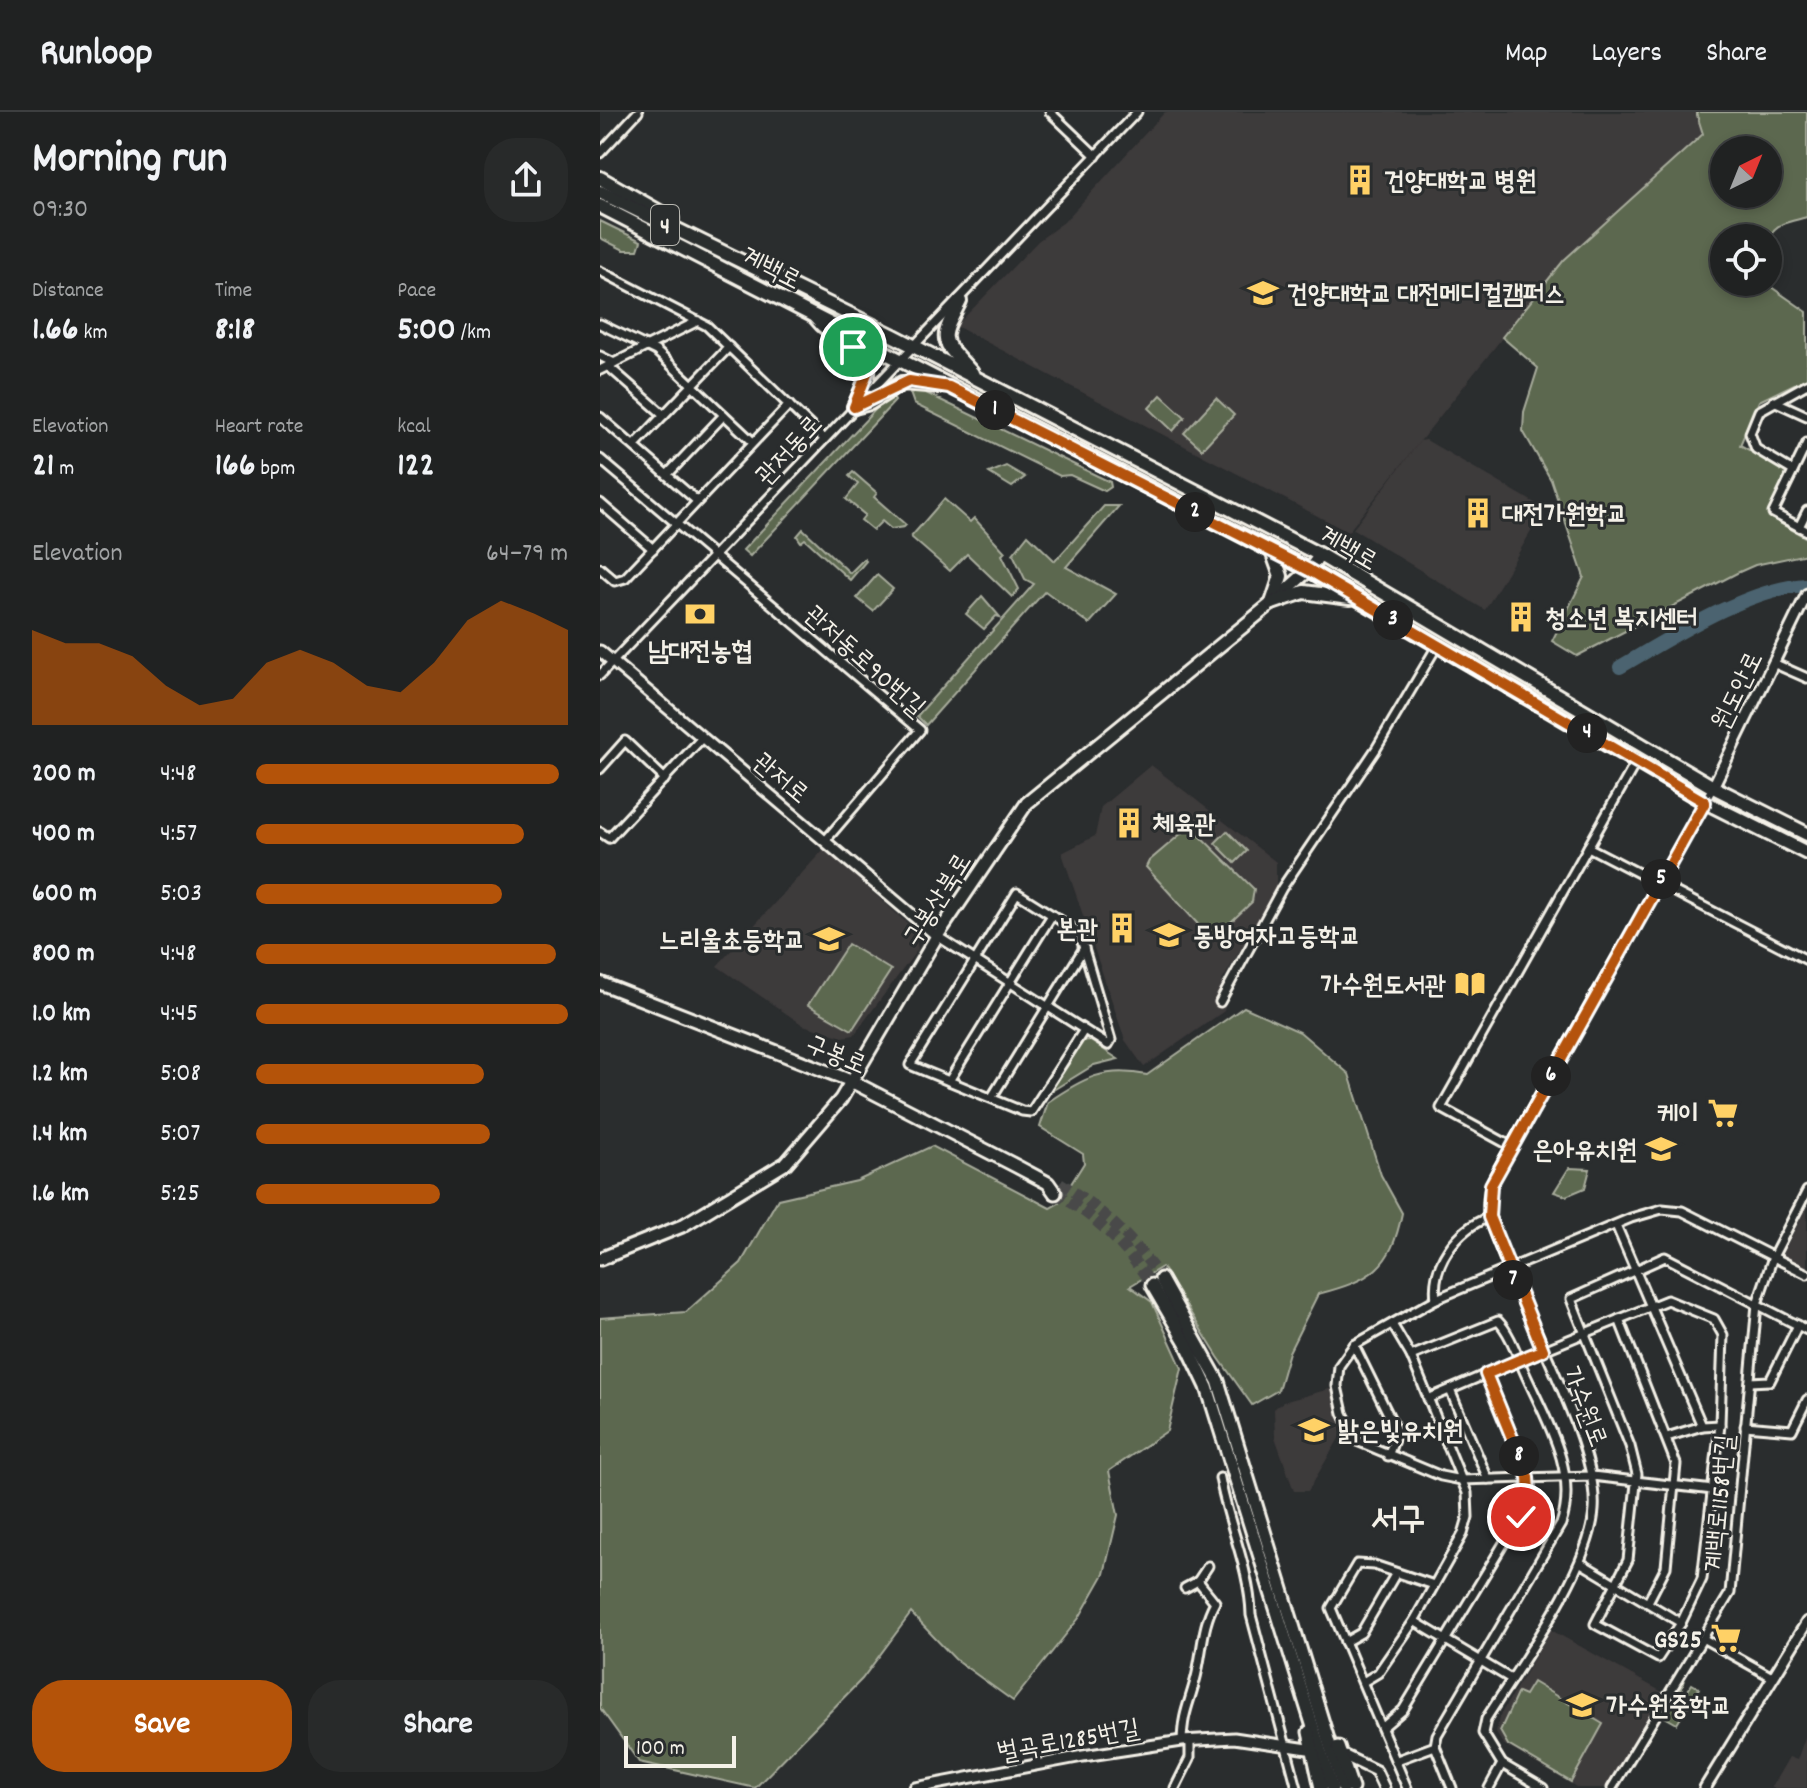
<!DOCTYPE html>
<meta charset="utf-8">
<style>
:root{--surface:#202222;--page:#282a2a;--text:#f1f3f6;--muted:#a2a4a5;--line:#3d3f40;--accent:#b45309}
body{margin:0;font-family:Dekko,"Poor Story",sans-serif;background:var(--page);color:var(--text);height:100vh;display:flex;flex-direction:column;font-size:30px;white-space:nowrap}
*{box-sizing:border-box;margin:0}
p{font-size:26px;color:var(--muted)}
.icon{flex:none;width:44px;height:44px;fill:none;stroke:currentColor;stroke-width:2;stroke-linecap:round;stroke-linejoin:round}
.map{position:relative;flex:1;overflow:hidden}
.side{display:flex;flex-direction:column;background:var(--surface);width:600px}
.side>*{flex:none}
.needle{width:52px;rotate:43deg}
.tools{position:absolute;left:1110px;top:24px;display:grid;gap:16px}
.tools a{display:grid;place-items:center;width:72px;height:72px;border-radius:50%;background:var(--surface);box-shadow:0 4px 12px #0003,0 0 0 2px var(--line);font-size:40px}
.scale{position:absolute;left:24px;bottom:20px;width:112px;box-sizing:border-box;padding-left:8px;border:4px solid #f4f1e8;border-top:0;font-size:22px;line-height:28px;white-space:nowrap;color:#f4f1e8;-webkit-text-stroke:6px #2a2d2e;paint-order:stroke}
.pin{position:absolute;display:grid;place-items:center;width:68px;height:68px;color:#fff;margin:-34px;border:4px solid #fff;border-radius:50%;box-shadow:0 2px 8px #0007}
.km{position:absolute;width:40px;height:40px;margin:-20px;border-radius:50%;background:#222;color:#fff;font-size:22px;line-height:40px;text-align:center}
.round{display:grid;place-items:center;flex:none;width:84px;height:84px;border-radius:32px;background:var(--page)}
.summary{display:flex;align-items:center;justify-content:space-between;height:136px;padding:0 32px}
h1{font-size:44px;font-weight:700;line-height:60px}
.figures{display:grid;grid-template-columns:repeat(3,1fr);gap:12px;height:136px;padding:8px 32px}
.figures div{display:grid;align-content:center}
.figures b{font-size:34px;font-weight:700}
.figures small{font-size:22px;font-weight:400}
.figures p{font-size:22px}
.chart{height:224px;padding:16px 32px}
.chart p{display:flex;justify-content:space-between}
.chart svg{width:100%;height:144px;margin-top:8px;fill:var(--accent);opacity:.7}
.primary-button{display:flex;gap:16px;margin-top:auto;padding:16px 32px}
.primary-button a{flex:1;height:92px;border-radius:32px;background:var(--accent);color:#fff;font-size:32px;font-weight:700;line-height:92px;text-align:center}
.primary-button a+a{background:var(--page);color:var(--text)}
ul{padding:0 32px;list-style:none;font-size:26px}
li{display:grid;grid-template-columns:128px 96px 1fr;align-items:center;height:60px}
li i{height:20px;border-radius:10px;background:var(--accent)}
header{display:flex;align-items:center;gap:48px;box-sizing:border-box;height:112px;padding:0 40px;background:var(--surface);border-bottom:2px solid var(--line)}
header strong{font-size:38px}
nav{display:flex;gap:44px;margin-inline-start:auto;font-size:28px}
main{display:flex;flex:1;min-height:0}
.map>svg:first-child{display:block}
.built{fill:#3e3a3b}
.green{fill:#5c674f;stroke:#a8ac9c;stroke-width:2;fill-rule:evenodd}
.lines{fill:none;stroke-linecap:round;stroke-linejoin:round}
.river{stroke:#4b6470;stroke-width:14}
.secondary-tunnel{stroke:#484a4a;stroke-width:11;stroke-dasharray:11 5.5;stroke-linecap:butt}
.minor-casing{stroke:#f4f1e8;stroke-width:13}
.tertiary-casing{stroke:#f4f1e8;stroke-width:15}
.secondary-casing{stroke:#f4f1e8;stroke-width:17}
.primary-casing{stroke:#f4f1e8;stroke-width:18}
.minor{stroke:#2a2d2e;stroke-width:7}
.tertiary{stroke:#2a2d2e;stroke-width:9}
.secondary{stroke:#2a2d2e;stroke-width:11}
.primary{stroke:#2a2d2e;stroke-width:12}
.route-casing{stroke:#fff;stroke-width:16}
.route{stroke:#b45309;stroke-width:10}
.labels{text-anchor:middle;stroke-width:6;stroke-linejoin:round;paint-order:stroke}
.shield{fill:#2a2d2e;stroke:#b7b6b0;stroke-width:2}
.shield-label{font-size:24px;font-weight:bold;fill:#f4f1e8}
.poi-label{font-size:26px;font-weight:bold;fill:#f4f1e8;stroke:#2a2d2e;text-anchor:start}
.street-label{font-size:26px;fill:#f4f1e8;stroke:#2a2d2e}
.district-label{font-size:34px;font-weight:bold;fill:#f4f1e8;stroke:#2a2d2e}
</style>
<header>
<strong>Runloop</strong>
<nav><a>Map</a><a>Layers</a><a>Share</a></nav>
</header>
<main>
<section class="side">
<div class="summary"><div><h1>Morning run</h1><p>09:30</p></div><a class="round"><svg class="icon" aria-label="share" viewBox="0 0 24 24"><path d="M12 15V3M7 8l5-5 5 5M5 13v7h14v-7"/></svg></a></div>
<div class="figures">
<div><p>Distance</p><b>1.66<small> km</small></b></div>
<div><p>Time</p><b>8:18</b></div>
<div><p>Pace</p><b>5:00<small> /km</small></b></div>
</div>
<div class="figures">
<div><p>Elevation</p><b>21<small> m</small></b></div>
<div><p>Heart rate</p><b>166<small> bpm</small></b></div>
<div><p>kcal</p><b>122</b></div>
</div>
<div class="chart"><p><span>Elevation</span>64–79 m</p>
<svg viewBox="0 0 160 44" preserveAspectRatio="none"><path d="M0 44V15L10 19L20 19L30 23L40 32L50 38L60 36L70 25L80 21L90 25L100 32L110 34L120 25L130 12L140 6L150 10L160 15V44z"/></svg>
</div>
<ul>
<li><b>200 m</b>4:48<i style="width:97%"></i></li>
<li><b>400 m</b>4:57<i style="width:86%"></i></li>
<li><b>600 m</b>5:03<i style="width:79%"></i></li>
<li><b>800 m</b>4:48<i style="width:96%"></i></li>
<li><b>1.0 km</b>4:45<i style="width:100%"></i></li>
<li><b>1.2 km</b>5:08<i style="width:73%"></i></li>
<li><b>1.4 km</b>5:07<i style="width:75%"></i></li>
<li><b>1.6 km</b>5:25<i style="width:59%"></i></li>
</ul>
<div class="primary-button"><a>Save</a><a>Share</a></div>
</section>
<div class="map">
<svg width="1207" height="1676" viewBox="0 0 1207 1676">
<rect width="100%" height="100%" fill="#2a2d2e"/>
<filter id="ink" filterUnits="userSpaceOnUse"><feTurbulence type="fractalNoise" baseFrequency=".0125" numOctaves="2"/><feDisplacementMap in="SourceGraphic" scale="16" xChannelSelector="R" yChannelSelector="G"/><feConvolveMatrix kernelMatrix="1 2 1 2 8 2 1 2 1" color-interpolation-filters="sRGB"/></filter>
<g filter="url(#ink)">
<!-- built -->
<g class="built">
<path d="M565,0H1096L1103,22L964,148L748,420L356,214L438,129L464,110Z"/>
<path d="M826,328L940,394L943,399L885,498L753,417L820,329Z"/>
<path d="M551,653L676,750V777L622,869L628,881L624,899L544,955L525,928L462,741L495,724L501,695Z"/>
<path d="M224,737L315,818L318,837L254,923L243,925L203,913L117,854Z"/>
<path d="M1207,1095V1156L1182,1143Z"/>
<path d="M733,1276L745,1316L708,1379H694L675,1325L674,1297L683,1290Z"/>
<path d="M951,1518L1064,1581L1006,1676H978L903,1632L896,1621L899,1605Z"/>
<path d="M1207,1620V1676H1171L1189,1645L1197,1648Z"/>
</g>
<!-- green -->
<g class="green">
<path d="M1096,0H1207V105C1174,114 1170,111 1168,147V126H1124V170H1164L1207,200V266L1159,289L1140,333L1187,359L1169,405L1207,426V442L1155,453L1137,461L977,544L952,529L984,465L951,368L923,319L924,300L938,256L902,225L964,148L1103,22ZM1124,38H1168V82H1124Z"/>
<path d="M0,109L41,129L38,138H24L0,126Z"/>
<path d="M320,278L510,370L511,375L505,379L470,363L460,364L314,292L310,281Z"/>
<path d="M291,281L295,289L150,444L143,438Z"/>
<path d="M561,283L585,305L573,319L549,296Z"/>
<path d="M616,286L634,303L602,337L584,321Z"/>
<path d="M406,354L425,365L412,375L389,361Z"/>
<path d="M253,360L277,381L274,385L306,413L304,415L291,417L282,409L273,418L261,408L265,403L246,387L258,372L249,364Z"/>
<path d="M344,387L370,410L374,406L405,440L402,443L419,477L412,485L367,442L350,459L311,425Z"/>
<path d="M504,394H519L466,455L516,482L489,512L445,479L326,613L317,604L434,472L425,467L413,442L428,423L455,449Z"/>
<path d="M203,417L250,461L264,447L266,449L250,468L205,427L201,430L197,424Z"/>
<path d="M277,463L293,477L273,499L257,486Z"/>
<path d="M382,484L400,505L396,504L384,517L366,502Z"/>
<path d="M590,714L654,777L652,790L617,823L606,821L546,755L549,749Z"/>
<path d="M627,719L647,739L635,751L615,731Z"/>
<path d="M248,832L291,858L252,918L208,893Z"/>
<path d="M644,895L700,920L749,962L781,1063L802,1101C791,1157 771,1168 718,1182L689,1240L678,1278L652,1293L618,1245L562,1155L530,1174L552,1190L582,1256L567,1319L509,1359L518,1403L504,1462L479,1506L413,1589L355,1547L311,1501L262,1567L155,1676L39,1650L0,1596V1206L86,1200L141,1151L178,1087L257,1069L332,1034L450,1096L459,1091L484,1051L483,1042L440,1015L448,990C483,966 505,954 547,963Z"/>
<path d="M489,928L518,947L494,953L450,980L482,929Z"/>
<path d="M969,1056L990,1057L985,1076L966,1084L954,1080Z"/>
<path d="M1085,1568L1079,1584L1083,1586L1092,1572L1099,1576L1077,1612L1063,1604Z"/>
<path d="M933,1570L1003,1612L971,1670L908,1633L900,1619L918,1580L925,1583Z"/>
</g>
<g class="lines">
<!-- river -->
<path class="river" d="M1020,555C1070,526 1149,475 1207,473"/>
<!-- secondary-tunnel -->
<g class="secondary-tunnel">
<path d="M460,1071C502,1097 533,1126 561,1167"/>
<path d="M455,1081C498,1105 524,1133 552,1173"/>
</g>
<!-- minor casing -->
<g class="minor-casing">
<g id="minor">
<path d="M450,0L496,44"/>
<path d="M0,41L38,0"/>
<path d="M0,159L107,214L224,327"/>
<path d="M0,212L56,239L153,330"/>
<path d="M0,244L14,251"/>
<path d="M8,254L64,303"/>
<path d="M0,258L98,209"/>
<path d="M1174,289L1207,304"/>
<path d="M0,305L97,389"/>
<path d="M1207,331L1173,401L1207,419"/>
<path d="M34,334L129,235"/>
<path d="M0,347L320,618L225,729"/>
<path d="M1193,359L1156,337L1150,321L1159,299L1207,272"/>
<path d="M67,363L124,303"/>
<path d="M0,391L53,437"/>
<path d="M1199,415L1207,399"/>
<path d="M0,456L15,469L25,466L189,293"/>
<path d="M1173,551L1207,566"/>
<path d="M0,563L537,0"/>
<path d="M0,657L25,629L65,667"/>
<path d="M0,720L9,726L102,626"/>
<path d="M988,735L1207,848"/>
<path d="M337,824L508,933L511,928L479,820L417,781L310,953L422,999L431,1000L484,918"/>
<path d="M620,890L682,776L776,637L837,534"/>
<path d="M349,969L452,803"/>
<path d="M392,985L484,836"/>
<path d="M911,1034L841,996L1036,650"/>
<path d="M1016,1113L1102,1314"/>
<path d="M836,1187C831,1152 857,1117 889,1105"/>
<path d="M1019,1207L1076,1352L1066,1455L1048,1490"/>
<path d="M754,1233L797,1320L788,1344"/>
<path d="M811,1244L898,1209C910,1221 917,1243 924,1259C945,1306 979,1359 961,1412L837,1623L835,1634L852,1676"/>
<path d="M1150,1270L1170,1269L1198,1213"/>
<path d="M850,1278L888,1367"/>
<path d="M828,1287C907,1253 987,1220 1067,1188L1114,1207L1123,1223L1120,1313L1102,1467L1081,1511L1058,1546L995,1512L1028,1448L1037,1362L1030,1334L971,1187L1065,1145L1207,1218"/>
<path d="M1145,1314L1192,1318L1207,1288"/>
<path d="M1067,1325L1102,1314L1120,1313"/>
<path d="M620,1366C628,1412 650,1457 651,1503L697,1676"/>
<path d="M1113,1378L992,1364L861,1368L841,1364L757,1329L743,1301L737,1274L739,1254L754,1233L836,1187L1031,1106L1062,1097L1082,1099L1207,1162"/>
<path d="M981,1451L1081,1511"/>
<path d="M585,1476L598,1469L608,1454"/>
<path d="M814,1509L911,1567"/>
<path d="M1104,1527L1172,1565"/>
<path d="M745,1530L761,1521L796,1461"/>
<path d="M763,1570L778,1561L814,1509L863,1422L868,1405L867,1381L811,1244L792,1212"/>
<path d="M783,1615L803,1598L927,1393L928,1365L886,1262"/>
<path d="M582,1629C583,1601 588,1595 595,1569C603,1541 601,1515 615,1490L598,1469"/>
<path d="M797,1648L835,1634"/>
<path d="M575,1676L590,1646V1629"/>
<path d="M807,1676L731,1496L757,1452L774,1453L834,1473"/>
<path d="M889,1676L902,1652"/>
<path d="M943,1676L902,1652L883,1621L886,1607C919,1554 990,1458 994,1398C999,1334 929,1213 905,1148C898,1129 887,1110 888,1090C888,1070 902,1051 911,1034L1113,675"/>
<path d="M1012,1676L1130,1481L1157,1192L1173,1145L1207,1079"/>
</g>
</g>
<!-- tertiary casing -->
<g class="tertiary-casing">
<g id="tertiary">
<path d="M0,539L337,824"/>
<path d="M1113,675L1207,482"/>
<path d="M745,1644L776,1659L784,1676"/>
<path d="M315,1676L483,1644L582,1629L634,1626L708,1637"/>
<path d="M1105,1676L1207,1510"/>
</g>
</g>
<!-- secondary casing -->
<g class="secondary-casing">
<g id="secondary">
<path d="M0,871L251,969L416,1054L448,1071L455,1081"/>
<path d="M0,1147L82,1114L186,1051L241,987L337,824L427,691L672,491L709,458L720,443"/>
<path d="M561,1167L618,1269L743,1676"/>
<path d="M552,1173L586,1231L607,1275L732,1676"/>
<path d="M709,1620L721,1676"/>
<path d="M738,1635L752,1676"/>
</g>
</g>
<!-- primary casing -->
<g class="primary-casing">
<g id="primary">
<path d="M0,66L72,107"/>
<path d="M0,80L294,224L720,443L1113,675L1207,722"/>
<path d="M0,94L709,458L1105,690L1207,741"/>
<path d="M360,189C338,232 341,226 372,261"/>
<path d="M215,205C233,228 252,228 268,247V265L254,295"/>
<path d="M254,295L270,291L302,271L339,274"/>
<path d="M672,439L681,464L672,491"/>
<path d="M672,491L704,480L750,486"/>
</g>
</g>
<!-- minor -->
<use href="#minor" class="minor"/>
<!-- tertiary -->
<use href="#tertiary" class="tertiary"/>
<!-- secondary -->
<use href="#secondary" class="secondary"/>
<!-- primary -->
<use href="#primary" class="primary"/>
</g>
</g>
<g class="lines" filter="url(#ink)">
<!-- route casing -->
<g class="route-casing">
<path id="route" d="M253,235L265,243L269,256L254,295L309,269L349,275L709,458L1105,690L891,1073L889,1105L943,1238L886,1262L928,1365L929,1381L921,1405"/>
</g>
<!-- route -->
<use href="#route" class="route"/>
</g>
<!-- icons -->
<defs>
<g id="building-bare" transform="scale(2.4)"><path d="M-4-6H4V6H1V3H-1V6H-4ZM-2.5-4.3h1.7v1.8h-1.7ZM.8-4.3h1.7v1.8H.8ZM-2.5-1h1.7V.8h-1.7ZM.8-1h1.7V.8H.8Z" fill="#ffd166" stroke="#2a2d2e" stroke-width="2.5" paint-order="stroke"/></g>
<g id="university-bare" transform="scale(2.4)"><path d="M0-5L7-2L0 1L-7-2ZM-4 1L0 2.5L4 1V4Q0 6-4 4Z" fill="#ffd166" stroke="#2a2d2e" stroke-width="2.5" paint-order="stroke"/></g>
<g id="bank-bare" transform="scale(2.4)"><path d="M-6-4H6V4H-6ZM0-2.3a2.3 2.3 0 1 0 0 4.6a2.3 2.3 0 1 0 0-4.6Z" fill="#ffd166" stroke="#2a2d2e" stroke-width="2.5" paint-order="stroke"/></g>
<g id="school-bare" transform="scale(2.4)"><path d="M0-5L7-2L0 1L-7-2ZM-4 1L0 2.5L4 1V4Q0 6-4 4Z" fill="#ffd166" stroke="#2a2d2e" stroke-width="2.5" paint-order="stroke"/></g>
<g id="library-bare" transform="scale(2.4)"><path d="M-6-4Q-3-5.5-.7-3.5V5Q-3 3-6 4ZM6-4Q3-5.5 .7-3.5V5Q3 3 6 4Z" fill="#ffd166" stroke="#2a2d2e" stroke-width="2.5" paint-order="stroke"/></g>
<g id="supermarket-bare" transform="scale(2.4)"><path d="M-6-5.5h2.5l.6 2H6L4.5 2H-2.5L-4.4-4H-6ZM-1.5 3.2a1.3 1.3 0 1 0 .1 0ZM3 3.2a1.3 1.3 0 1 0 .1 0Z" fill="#ffd166" stroke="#2a2d2e" stroke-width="2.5" paint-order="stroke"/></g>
</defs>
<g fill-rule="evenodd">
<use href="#building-bare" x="760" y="68"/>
<use href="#university-bare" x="663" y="181"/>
<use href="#building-bare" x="878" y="401"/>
<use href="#bank-bare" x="100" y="502"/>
<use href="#building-bare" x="921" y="505"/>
<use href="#building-bare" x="529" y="711"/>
<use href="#building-bare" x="522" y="816"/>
<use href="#school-bare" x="569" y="823"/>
<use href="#school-bare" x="229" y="827"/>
<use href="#library-bare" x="870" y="872"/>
<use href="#supermarket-bare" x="1123" y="1001"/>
<use href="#school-bare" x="1061" y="1037"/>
<use href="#school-bare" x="714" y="1318"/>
<use href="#supermarket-bare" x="1126" y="1526"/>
<use href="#school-bare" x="982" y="1593"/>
</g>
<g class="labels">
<!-- shield labels -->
<rect class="shield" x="51" y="93" width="28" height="40" rx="6"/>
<g class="shield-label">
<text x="65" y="121">4</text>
</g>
<!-- poi labels -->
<g class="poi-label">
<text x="784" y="77">건양대학교 병원</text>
<text x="687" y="190">건양대학교 대전메디컬캠퍼스</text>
<text x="902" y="410">대전가원학교</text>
<text x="945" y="514">청소년 복지센터</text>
<text x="100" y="547" text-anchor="middle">남대전농협</text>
<text x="553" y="720">체육관</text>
<text x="498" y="825" text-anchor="end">본관</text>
<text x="593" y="832">동방여자고등학교</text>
<text x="205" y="836" text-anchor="end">느리울초등학교</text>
<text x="846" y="881" text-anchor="end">가수원도서관</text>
<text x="1099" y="1010" text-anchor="end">케이</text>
<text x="1037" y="1046" text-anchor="end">은아유치원</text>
<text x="738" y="1327">밝은빛유치원</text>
<text x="1102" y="1535" text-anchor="end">GS25</text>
<text x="1006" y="1602">가수원중학교</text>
</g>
<!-- street labels -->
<g class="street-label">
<text transform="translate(172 155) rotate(27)" y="9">계백로</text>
<text transform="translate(188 337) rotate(-47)" y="9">관저동로</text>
<text transform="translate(749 435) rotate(30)" y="9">계백로</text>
<text transform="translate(266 548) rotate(42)" y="9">관저동로90번길</text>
<text transform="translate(1136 578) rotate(-64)" y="9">원도안로</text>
<text transform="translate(182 665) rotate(40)" y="9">관저로</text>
<text transform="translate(336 787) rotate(-58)" y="9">구봉산북로</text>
<text transform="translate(237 941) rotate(23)" y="9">구봉로</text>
<text transform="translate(986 1294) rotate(69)" y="9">가수원로</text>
<text transform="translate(1118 1391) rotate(-85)" y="9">계백로1158번길</text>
<text transform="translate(468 1627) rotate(-10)" y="9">벌곡로1285번길</text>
</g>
<!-- district labels -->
<g class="district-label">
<text x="798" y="1417">서구</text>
</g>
</g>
</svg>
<div class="tools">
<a><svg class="needle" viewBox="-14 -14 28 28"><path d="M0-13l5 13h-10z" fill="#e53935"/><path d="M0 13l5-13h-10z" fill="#a2a4a5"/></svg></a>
<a><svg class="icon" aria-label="locate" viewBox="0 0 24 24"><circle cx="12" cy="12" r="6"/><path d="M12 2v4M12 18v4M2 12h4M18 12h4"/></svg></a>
</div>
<div class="scale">100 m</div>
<div class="pin" style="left:253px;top:235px;background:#1e9e55"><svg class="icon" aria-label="arrive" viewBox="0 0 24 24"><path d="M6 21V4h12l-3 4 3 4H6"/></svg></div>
<div class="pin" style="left:921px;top:1405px;background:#d93025"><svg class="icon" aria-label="check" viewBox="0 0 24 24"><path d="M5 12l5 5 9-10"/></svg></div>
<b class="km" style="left:395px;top:298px">1</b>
<b class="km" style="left:595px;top:400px">2</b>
<b class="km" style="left:793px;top:508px">3</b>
<b class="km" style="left:987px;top:621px">4</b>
<b class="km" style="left:1061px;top:767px">5</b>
<b class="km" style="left:951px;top:964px">6</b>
<b class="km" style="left:913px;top:1168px">7</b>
<b class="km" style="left:919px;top:1344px">8</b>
</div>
</main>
